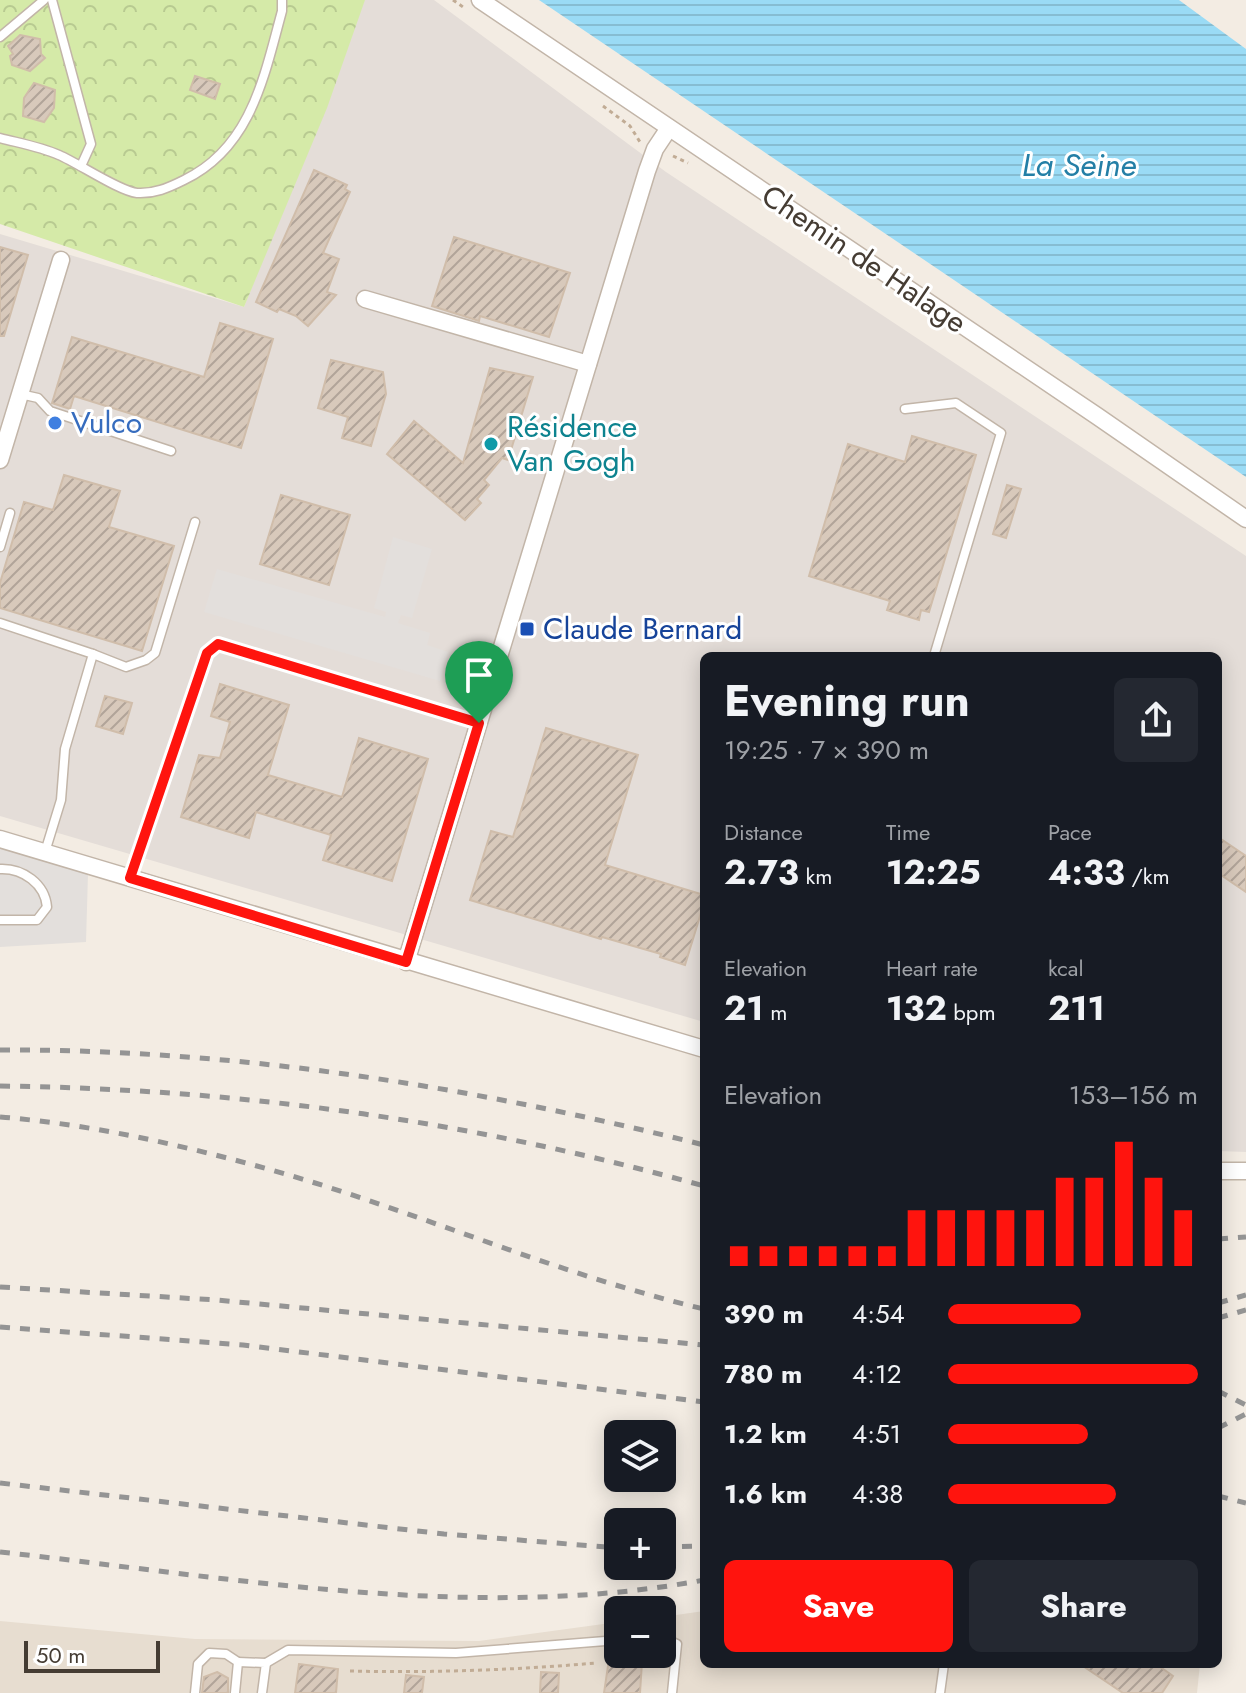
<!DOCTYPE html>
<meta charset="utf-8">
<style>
:root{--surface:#171b24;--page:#242831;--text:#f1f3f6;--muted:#9ea1a6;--accent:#ff140e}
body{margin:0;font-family:Jost,sans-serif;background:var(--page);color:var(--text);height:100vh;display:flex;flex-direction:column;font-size:30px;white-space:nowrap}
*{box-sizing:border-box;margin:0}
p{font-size:26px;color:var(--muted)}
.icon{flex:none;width:44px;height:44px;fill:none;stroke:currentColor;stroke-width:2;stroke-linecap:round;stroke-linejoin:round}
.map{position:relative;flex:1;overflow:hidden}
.side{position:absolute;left:700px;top:652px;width:522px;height:1016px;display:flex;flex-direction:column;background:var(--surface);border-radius:12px;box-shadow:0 4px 20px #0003}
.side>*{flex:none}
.tools{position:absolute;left:604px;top:1420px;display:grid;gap:16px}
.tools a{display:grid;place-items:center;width:72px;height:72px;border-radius:12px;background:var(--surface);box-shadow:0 4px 20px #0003;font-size:40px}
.scale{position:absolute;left:24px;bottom:20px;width:136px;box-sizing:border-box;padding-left:8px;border:4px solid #453c33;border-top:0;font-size:22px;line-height:28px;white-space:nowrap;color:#453c33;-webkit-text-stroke:6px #fff;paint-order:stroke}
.pin{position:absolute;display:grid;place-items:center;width:68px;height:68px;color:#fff;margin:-82px -34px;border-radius:50% 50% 50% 0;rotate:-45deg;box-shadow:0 0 8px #0007}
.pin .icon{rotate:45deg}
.round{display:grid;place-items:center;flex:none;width:84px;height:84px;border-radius:12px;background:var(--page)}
.overview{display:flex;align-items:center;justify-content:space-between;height:136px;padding:0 24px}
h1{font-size:44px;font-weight:700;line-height:60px}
.metrics{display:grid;grid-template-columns:repeat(3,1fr);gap:12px;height:136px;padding:8px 24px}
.metrics div{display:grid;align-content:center}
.metrics b{font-size:34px;font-weight:700}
.metrics small{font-size:22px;font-weight:400}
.metrics p{font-size:22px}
.chart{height:224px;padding:16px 24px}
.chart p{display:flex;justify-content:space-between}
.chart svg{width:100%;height:144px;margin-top:8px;stroke:var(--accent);stroke-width:6}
.button{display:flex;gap:16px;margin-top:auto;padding:16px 24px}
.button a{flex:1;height:92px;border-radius:12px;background:var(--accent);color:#fff;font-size:32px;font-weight:700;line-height:92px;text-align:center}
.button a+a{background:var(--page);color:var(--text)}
ul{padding:0 24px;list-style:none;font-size:26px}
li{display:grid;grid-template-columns:128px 96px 1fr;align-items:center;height:60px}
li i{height:20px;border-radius:10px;background:var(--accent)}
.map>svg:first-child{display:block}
.residential{fill:#e7ddd0}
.industrial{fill:#e4ddd8}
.forest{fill:url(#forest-crowns)}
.parking{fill:#e3dfdc}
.water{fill:url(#water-rules)}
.building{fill:url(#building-hatch);stroke:#d0bdaa;stroke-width:2}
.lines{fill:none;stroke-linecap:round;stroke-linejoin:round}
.service-casing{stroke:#c2b5a8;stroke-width:11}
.minor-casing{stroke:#c2b5a8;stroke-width:19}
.path{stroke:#c1ac95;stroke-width:3;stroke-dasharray:4 4;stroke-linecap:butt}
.service{stroke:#fff;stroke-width:8}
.minor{stroke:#fff;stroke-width:16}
.rail{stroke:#949494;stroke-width:5;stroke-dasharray:10 10;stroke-linecap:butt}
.route-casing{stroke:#fff;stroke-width:16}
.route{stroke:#ff140e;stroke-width:10}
.shop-dot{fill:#3f7fe0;stroke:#fff;stroke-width:3}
.culture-dot{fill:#0f9aa8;stroke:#fff;stroke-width:3}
.transit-dot{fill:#1a4fb4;stroke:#fff;stroke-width:3}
.labels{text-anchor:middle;stroke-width:6;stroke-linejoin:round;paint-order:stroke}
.street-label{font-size:30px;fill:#453c33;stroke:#fff}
.shop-label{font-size:30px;fill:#366cbe;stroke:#fff;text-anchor:start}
.culture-label{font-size:30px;fill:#0d838f;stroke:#fff;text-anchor:start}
.transit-label{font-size:30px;fill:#164399;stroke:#fff;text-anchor:start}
.water-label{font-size:32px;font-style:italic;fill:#247fa6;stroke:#fff}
</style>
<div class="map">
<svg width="1246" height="1693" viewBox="0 0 1246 1693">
<defs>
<pattern id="forest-crowns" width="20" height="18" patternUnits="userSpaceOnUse" patternTransform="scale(2)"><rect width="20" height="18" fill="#d5eaa8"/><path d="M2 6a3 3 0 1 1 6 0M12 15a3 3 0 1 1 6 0" fill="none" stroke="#b8ca91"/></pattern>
<pattern id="water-rules" width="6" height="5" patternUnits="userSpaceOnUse" patternTransform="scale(2)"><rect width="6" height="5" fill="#9adbf5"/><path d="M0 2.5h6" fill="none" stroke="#86bdd2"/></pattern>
<pattern id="building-hatch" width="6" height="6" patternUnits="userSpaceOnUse" patternTransform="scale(2)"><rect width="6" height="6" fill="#d8c9bb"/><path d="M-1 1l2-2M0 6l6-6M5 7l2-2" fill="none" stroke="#b1a499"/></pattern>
</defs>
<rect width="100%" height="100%" fill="#f3ece3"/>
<!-- residential -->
<path class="residential" d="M704,1611V1664H1200L1197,1693H0V1621L195,1639L479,1641L618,1622V1654H662V1617Z"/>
<!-- industrial -->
<path class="industrial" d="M364,0H434L666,172L1246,556V1152L1218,1151V656H704V1022L0,816V234L244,307Z"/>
<!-- forest -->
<path class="forest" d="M0,0H365L327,108L244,307L0,224Z"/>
<!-- parking -->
<g class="parking">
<path d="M393,537L432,549L412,618L401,615L398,623L430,633L427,645L448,652L440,681L204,612L217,569L385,617L386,612L374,608Z"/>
<path d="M0,846L88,874L86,942L0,947Z"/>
</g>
<!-- water -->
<path class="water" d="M539,0H1179L1246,49V477Z"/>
<!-- building -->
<g class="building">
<path d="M20,35L40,39L41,54L45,58L30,71L12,65L10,56L13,54L8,46Z"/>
<path d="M195,76L220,84L215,99L190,90Z"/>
<path d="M34,83L55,90L54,108L44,122L23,116L24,98Z"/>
<path d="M314,170L347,185L345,189L350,192L323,253L339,259L327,292L336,295L308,326L296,316L279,309L277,312L256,302Z"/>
<path d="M454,237L570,273L549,337L480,316L479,321L432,306Z"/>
<path d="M0,247L28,255L4,336H0Z"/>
<path d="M220,323L273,339L241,448L74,396L70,409L52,403L72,337L204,377Z"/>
<path d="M331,360L383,372L386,394L371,446L342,438L348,417L318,408Z"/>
<path d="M490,368L533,377L508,460L502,458L484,480L489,485L477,499L481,503L465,520L387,454L414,421L463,463Z"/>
<path d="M912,436L976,455L929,612L921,610L919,620L887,610L890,601L809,576L848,444L905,462Z"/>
<path d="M64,475L120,491L109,527L174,546L142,651L0,608V583L24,502L53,510Z"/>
<path d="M1007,485L1021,489L1006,538L993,534Z"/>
<path d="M281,495L350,515L329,585L260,564Z"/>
<path d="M220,684L289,705L268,775L342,797L359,738L428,759L392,881L323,860L331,835L256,812L249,838L181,817L199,755L220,758L230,722L211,716Z"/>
<path d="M105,696L132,703L123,734L96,726Z"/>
<path d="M546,728L638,755L605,865L704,895V903L685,965L660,957L661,954L602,937L601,939L470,900L491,831L513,837Z"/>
<path d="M1218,837L1246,856V892L1218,873Z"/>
<path d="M609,1659L642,1662L640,1693H604Z"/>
<path d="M299,1664L338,1669L336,1693H295Z"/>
<path d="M1080,1664H1156L1173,1676L1162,1693H1123Z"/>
<path d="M217,1672L228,1678V1693H202L204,1677Z"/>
<path d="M541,1672L559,1673L558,1693H540Z"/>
<path d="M406,1675L424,1677L422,1693H404Z"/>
</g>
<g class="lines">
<!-- service casing -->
<g class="service-casing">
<g id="service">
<path d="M52,0L91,144L81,166"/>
<path d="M0,37L44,0"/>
<path d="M0,138C19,143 41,147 59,155C78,163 119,191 137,193C154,194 168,188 184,180C251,148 264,77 282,11V0"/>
<path d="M20,394L38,398L50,411L171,451"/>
<path d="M905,409L956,403L1001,433L934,656"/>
<path d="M0,547L10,513"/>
<path d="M0,623L93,654L65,749L61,800L45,852"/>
<path d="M93,654L126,667L146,660L155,653L195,522"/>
<path d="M0,869C23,868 45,884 47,907L37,920H0"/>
<path d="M131,878L207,653L218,644L479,723"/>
<path d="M662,1637L677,1644L672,1693"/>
<path d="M238,1662L266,1663L262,1693"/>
<path d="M266,1663L288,1650L456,1653L618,1640"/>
<path d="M195,1693L198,1664L209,1653L226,1654L238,1662L235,1693"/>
<path d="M940,1693L944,1664"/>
</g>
</g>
<!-- minor casing -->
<g class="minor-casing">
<g id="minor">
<path d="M480,0L1097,416L1246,519"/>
<path d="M365,299L588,364"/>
<path d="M0,460L61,260"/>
<path d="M0,839L704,1049"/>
<path d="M406,962L647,171L655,149L669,128"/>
<path d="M1218,1171H1246"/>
</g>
</g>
<!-- path -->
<g class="path">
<path d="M453,0L463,7"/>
<path d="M603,106L630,126L640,142"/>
<path d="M673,156L688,163"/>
<path d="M350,1671C432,1673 515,1670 596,1663"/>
</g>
<!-- service -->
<use href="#service" class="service"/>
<!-- minor -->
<use href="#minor" class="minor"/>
<!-- rail -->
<g class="rail">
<path d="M0,1050C238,1049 473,1087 704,1145"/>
<path d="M0,1086C242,1089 471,1121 704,1186"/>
<path d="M0,1117C87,1124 173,1143 257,1166C408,1207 551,1273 704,1309"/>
<path d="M1218,1239L1246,1237"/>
<path d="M0,1287L216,1300L704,1345"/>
<path d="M1218,1303L1246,1295"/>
<path d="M1218,1318L1246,1310"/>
<path d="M0,1327L243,1345L704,1402"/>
<path d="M1218,1391L1246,1405"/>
<path d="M1218,1428L1246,1414"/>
<path d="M0,1483L444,1534L618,1548"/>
<path d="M1218,1496L1246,1503"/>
<path d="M662,1547L704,1546"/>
<path d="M0,1552C229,1577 475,1623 704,1580"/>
</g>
</g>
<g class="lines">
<!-- route casing -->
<g class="route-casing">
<path id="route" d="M218,644L479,723L406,962L130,878L207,653Z"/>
</g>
<!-- route -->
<use href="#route" class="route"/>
</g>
<!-- markers -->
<circle class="shop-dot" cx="55" cy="423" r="8"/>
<circle class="culture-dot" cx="491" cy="444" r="8"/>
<rect class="transit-dot" x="519" y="621" width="16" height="16" rx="4"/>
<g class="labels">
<!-- street labels -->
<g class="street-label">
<text transform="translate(864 259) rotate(34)" y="10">Chemin de Halage</text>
</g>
<!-- shop labels -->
<g class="shop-label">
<text x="71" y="433">Vulco</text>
</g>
<!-- culture labels -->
<g class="culture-label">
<text x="507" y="437">Résidence<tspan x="507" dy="34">Van Gogh</tspan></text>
</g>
<!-- transit labels -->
<g class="transit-label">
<text x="543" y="639">Claude Bernard</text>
</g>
<!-- water labels -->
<g class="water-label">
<text x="1079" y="176">La Seine</text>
</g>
</g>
</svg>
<div class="tools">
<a><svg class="icon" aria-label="layers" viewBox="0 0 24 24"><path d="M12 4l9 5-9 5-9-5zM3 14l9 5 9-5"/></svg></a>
<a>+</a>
<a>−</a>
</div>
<div class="scale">50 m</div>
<div class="pin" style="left:479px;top:723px;background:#1e9e55"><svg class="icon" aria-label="arrive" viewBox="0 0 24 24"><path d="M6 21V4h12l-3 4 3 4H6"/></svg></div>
<section class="side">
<div class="overview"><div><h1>Evening run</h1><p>19:25 · 7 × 390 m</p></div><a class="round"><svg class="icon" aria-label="share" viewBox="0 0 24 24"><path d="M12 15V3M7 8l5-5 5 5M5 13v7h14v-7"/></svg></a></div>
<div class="metrics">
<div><p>Distance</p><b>2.73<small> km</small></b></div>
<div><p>Time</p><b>12:25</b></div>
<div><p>Pace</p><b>4:33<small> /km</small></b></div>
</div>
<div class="metrics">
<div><p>Elevation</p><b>21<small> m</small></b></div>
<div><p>Heart rate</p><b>132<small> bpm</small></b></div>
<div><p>kcal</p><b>211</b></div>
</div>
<div class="chart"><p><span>Elevation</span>153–156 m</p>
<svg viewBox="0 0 160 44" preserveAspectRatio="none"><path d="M5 44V38M15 44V38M25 44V38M35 44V38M45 44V38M55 44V38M65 44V27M75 44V27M85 44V27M95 44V27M105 44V27M115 44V17M125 44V17M135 44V6M145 44V17M155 44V27"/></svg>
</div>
<ul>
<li><b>390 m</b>4:54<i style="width:53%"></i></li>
<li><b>780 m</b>4:12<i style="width:100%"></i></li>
<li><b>1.2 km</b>4:51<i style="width:56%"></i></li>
<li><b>1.6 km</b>4:38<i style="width:67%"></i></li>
</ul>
<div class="button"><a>Save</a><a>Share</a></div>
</section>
</div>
